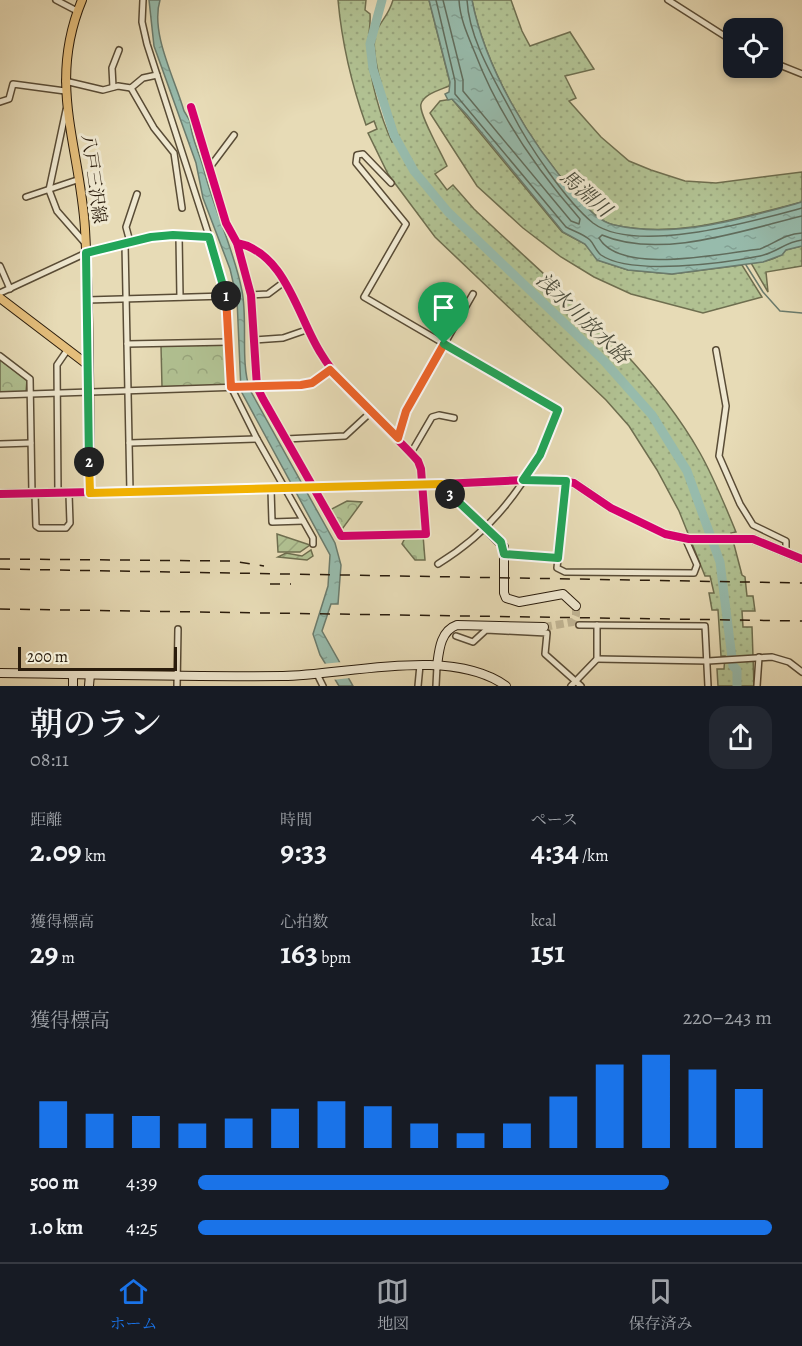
<!DOCTYPE html>
<html lang="ja">
<meta charset="utf-8">
<style>
:root{--surface:#171b24;--page:#242831;--text:#f1f3f6;--muted:#9ea1a6;--line:#363941;--accent:#1a73e8}
body{margin:0;font-family:Alegreya,"Noto Serif JP",serif;background:var(--page);color:var(--text);height:100vh;display:flex;flex-direction:column;font-size:22px;white-space:nowrap}
*{box-sizing:border-box;margin:0}
p{font-size:20px;color:var(--muted)}
.icon{flex:none;width:33px;height:33px;fill:none;stroke:currentColor;stroke-width:2;stroke-linecap:round;stroke-linejoin:round}
.map{position:relative;height:686px;overflow:hidden}
.side{display:flex;flex-direction:column;background:var(--surface);flex:1}
.side>*{flex:none}
.tools{position:absolute;left:723px;top:18px;display:grid;gap:12px}
.tools a{display:grid;place-items:center;width:60px;height:60px;border-radius:12px;background:var(--surface);box-shadow:0 3px 9px #0003;font-size:30px}
.scale{position:absolute;left:18px;bottom:15px;width:159px;box-sizing:border-box;padding-left:6px;border:3px solid #2a1c0c;border-top:0;font-size:16px;line-height:21px;white-space:nowrap;color:#2a1c0c;-webkit-text-stroke:4px #efe8d0;paint-order:stroke}
.pin{position:absolute;display:grid;place-items:center;width:51px;height:51px;color:#fff;margin:-62px -26px;border-radius:50% 50% 50% 0;rotate:-45deg;box-shadow:0 0 6px #0007}
.pin .icon{rotate:45deg}
.km{position:absolute;width:30px;height:30px;margin:-15px;border-radius:50%;background:#222;color:#fff;font-size:16px;line-height:30px;text-align:center}
.round{display:grid;place-items:center;flex:none;width:63px;height:63px;border-radius:18px;background:var(--page)}
.headline{display:flex;align-items:center;justify-content:space-between;height:102px;padding:0 30px}
h1{font-size:33px;font-weight:600;line-height:45px}
.metrics{display:grid;grid-template-columns:repeat(3,1fr);gap:9px;height:102px;padding:6px 30px}
.metrics div{display:grid;align-content:center}
.metrics b{font-size:30px;font-weight:600}
.metrics small{font-size:16px;font-weight:400}
.metrics p{font-size:16px}
.chart{height:168px;padding:12px 30px}
.chart p{display:flex;justify-content:space-between}
.chart svg{width:100%;height:108px;margin-top:6px;stroke:var(--accent);stroke-width:6}
ul{padding:0 30px;list-style:none;font-size:20px}
li{display:grid;grid-template-columns:96px 72px 1fr;align-items:center;height:45px}
li i{height:15px;border-radius:8px;background:var(--accent)}
.menu{display:flex;justify-content:space-around;align-items:center;height:84px;border-top:2px solid var(--line);background:var(--surface);font-size:16px;color:var(--muted)}
.menu a{display:grid;justify-items:center;gap:3px}
.menu .selected{color:var(--accent)}
.map>svg:first-child{display:block}
.grass{fill:url(#grass-dots);stroke:#6e6e4f;stroke-width:1.5}
.forest{fill:url(#forest-crowns);stroke:#6e6e4f;stroke-width:1.5}
.cemetery{fill:url(#cemetery-stones);stroke:#6e6e4f;stroke-width:1.5}
.garden{fill:url(#garden-furrows);stroke:#6e6e4f;stroke-width:1.5}
.water{fill:url(#water-ripples);stroke:#6b7b6c;stroke-width:1.5}
.pier{fill:#e7dbb6}
.lines{fill:none;stroke-linecap:round;stroke-linejoin:round}
.shore{stroke:#606c5c;stroke-width:1.5}
.stream{stroke:#6b7b6c;stroke-width:1.5}
.river{stroke:#97bbac;stroke-width:9}
.secondary-tunnel{stroke:#c1b594;stroke-width:8;stroke-dasharray:8 4;stroke-linecap:butt}
.street-casing{stroke:#594c36;stroke-width:8}
.secondary-casing{stroke:#2a1c0c;stroke-width:10}
.primary-casing{stroke:#2a1c0c;stroke-width:10}
.street{stroke:#efe8d0;stroke-width:5}
.secondary{stroke:#efe8d0;stroke-width:8}
.primary{stroke:#e4be7b;stroke-width:8}
.rail{stroke:#2a1c0c;stroke-width:1.5;stroke-dasharray:10 10;stroke-linecap:butt}
.cycleway-casing{stroke:#efe8d0;stroke-width:11}
.cycleway{stroke:#d6006c;stroke-width:8}
.split-1-casing{stroke:#fff;stroke-width:12}
.split-2-casing{stroke:#fff;stroke-width:12}
.split-3-casing{stroke:#fff;stroke-width:12}
.split-4-casing{stroke:#fff;stroke-width:12}
.split-1{stroke:#f0652b;stroke-width:8}
.split-2{stroke:#22a559;stroke-width:8}
.split-3{stroke:#f5b400;stroke-width:8}
.split-4{stroke:#22a559;stroke-width:8}
.labels{text-anchor:middle;stroke-width:6;stroke-linejoin:round;paint-order:stroke}
.street-label{font-size:18px;fill:#2a1c0c;stroke:#efe8d0}
.water-label{font-size:20px;font-style:italic;fill:#4b4c3c;stroke:#efe8d0}
</style>
<div class="map">
<svg width="802" height="686" viewBox="0 0 802 686">
<defs>
<pattern id="grass-dots" width="8" height="8" patternUnits="userSpaceOnUse" patternTransform="scale(1.5)"><rect width="8" height="8" fill="#b1c192"/><path d="M2 2h.1M6 6h.1" fill="none" stroke="#98a57d" stroke-width="1.8" stroke-linecap="round"/></pattern>
<pattern id="forest-crowns" width="20" height="18" patternUnits="userSpaceOnUse" patternTransform="scale(1.5)"><rect width="20" height="18" fill="#b1c192"/><path d="M2 6a3 3 0 1 1 6 0M12 15a3 3 0 1 1 6 0" fill="none" stroke="#98a57d"/></pattern>
<pattern id="cemetery-stones" width="16" height="16" patternUnits="userSpaceOnUse" patternTransform="scale(1.5)"><rect width="16" height="16" fill="#b1c192"/><path d="M2 7V4a2 2 0 0 1 4 0v3zM10 15v-3a2 2 0 0 1 4 0v3z" fill="#98a57d"/></pattern>
<pattern id="garden-furrows" width="10" height="10" patternUnits="userSpaceOnUse" patternTransform="scale(1.5)"><rect width="10" height="10" fill="#b1c192"/><path d="M-1 1l2-2M0 10L10 0M9 11l2-2" fill="none" stroke="#98a57d"/></pattern>
<pattern id="water-ripples" width="26" height="14" patternUnits="userSpaceOnUse" patternTransform="scale(1.5)"><rect width="26" height="14" fill="#97bbac"/><path d="M2 4q2-2 4 0t4 0M15 11q2-2 4 0t4 0" fill="none" stroke="#82a093"/></pattern>
</defs>
<rect width="100%" height="100%" fill="#e7dbb6"/>
<filter id="stains"><feTurbulence type="fractalNoise" baseFrequency=".00333" numOctaves="4"/><feColorMatrix values="0 0 0 0 .2 0 0 0 0 .09 0 0 0 0 .02 0 0 0 .5 -.17"/></filter>
<radialGradient id="worn" r=".72"><stop offset=".6" stop-color="#630" stop-opacity="0"/><stop offset="1" stop-color="#630" stop-opacity=".3"/></radialGradient>
<!-- grass -->
<g class="grass">
<path d="M338,0H366L365,10L370,14C371,27 367,39 368,51C370,80 380,116 392,142L399,139C391,118 368,53 376,33C380,21 388,17 393,0H429L450,83L449,86C440,90 424,94 421,104C418,113 442,154 447,166L435,174L447,190L453,185L474,209C552,284 646,358 700,453C714,478 725,505 736,532L731,533L742,575L745,577L747,596H753L755,611H742L743,627H752L754,686H718L717,669H724L725,656H721L718,610H712L709,593H714L710,576H705L679,511L657,470L629,426L606,400L435,237L388,174L368,133L377,129L374,121L366,125C351,83 342,44 338,0Z"/>
<path d="M472,0H511L522,31L530,46L570,32L594,69L565,76L576,98L569,101L601,137L629,161L651,170L685,181L716,183L802,172V202C741,217 678,239 614,225C597,221 587,207 576,195C530,143 485,68 472,0Z"/>
<path d="M452,99L562,232L585,244L598,260L628,270L672,274L742,265L762,297L703,313L631,294L594,277L561,257L523,228L477,186L430,113L440,101Z"/>
<path d="M802,246V266L766,272L768,292L751,263C763,262 778,260 785,250Z"/>
</g>
<!-- forest -->
<g class="forest">
<path d="M227,344L229,385L162,387L161,346Z"/>
<path d="M0,360L27,380L26,392H0Z"/>
<path d="M347,501L362,502L340,532L328,511Z"/>
</g>
<!-- cemetery -->
<path class="cemetery" d="M423,535L425,560H415L402,544L406,536Z"/>
<!-- garden -->
<g class="garden">
<path d="M277,534L310,545L300,552H278Z"/>
<path d="M311,550L313,556L307,560L278,557L286,553L302,556Z"/>
</g>
<!-- water -->
<g class="water">
<path d="M149,0H160C150,33 175,79 184,111L190,121C191,138 200,154 204,170C214,210 234,249 242,291C248,321 240,362 250,390L335,543L341,565L338,604H331L322,631L353,686H339L320,655L313,634L328,586L330,555L241,391L237,299L230,269L203,198L196,163L154,46Z"/>
<path d="M429,0H472C485,68 530,143 576,195C587,207 597,221 614,225C676,239 742,219 802,202V246L786,250L782,255L763,262L672,274L628,270L597,260L585,244L563,232L467,115L452,99L448,100L445,94L449,92L450,82Z"/>
</g>
<!-- pier -->
<path class="pier" d="M342,662L350,678L332,680L322,664Z"/>
<g class="lines">
<!-- shore -->
<g class="shore">
<path d="M436,0L455,81V94L566,227C573,231 584,234 590,240C594,244 596,251 601,255C631,276 725,263 760,256C776,253 785,242 802,240"/>
<path d="M443,0L463,80V91L571,221L579,224L580,219C536,169 499,116 475,53C468,36 460,19 459,0"/>
<path d="M467,0C469,39 494,79 512,113C528,145 566,201 593,223C636,255 754,221 802,208"/>
<path d="M802,216C744,230 660,260 602,235L599,238C621,276 723,253 760,249C775,243 785,234 802,233"/>
</g>
<!-- stream -->
<path class="stream" d="M746,265L763,292L780,311L802,313"/>
<!-- river -->
<path class="river" d="M382,0L370,44L373,69L394,135L414,171L448,212L604,361L652,415L687,471L720,562L733,666L737,670V686"/>
<!-- secondary-tunnel -->
<path class="secondary-tunnel" d="M544,627L573,622L576,615V606"/>
<!-- street casing -->
<g class="street-casing">
<g id="street">
<path d="M56,0L77,11"/>
<path d="M668,0L734,42"/>
<path d="M772,62L802,74"/>
<path d="M65,81L103,90L118,86L131,88L143,78L157,75"/>
<path d="M113,87L112,68L119,50"/>
<path d="M131,88L154,128L174,153L182,208"/>
<path d="M0,102L9,99L13,84L65,91"/>
<path d="M191,107L226,223L237,243L251,295L257,387L263,399L341,536L426,534L421,469L418,461C385,424 345,394 320,352C298,317 285,252 237,243"/>
<path d="M66,110L49,190L57,211L85,243"/>
<path d="M210,167L234,135"/>
<path d="M391,183L363,154L357,155L356,163L406,224L364,297L558,410C535,475 497,528 438,564"/>
<path d="M26,197L77,180"/>
<path d="M179,236L180,297"/>
<path d="M130,242L126,227L137,194"/>
<path d="M125,244L130,492"/>
<path d="M0,266L10,289"/>
<path d="M0,293L86,253L151,237L173,235L209,237"/>
<path d="M251,295L268,294L284,282"/>
<path d="M87,300L226,296"/>
<path d="M254,340L283,338L309,329"/>
<path d="M127,344L229,342"/>
<path d="M716,350L726,406L719,456L740,504L753,525L786,541V551"/>
<path d="M0,356L30,379L32,494"/>
<path d="M0,395L301,385L312,383L330,370"/>
<path d="M398,438L406,411L473,294"/>
<path d="M257,439L313,538V544"/>
<path d="M286,439L345,436L371,412"/>
<path d="M129,443L257,439L231,387L226,296L220,270L147,44L142,22L143,0"/>
<path d="M0,444L31,443"/>
<path d="M411,453L432,417L439,415L454,418"/>
<path d="M566,481L557,568L565,572L694,573L697,565L685,538"/>
<path d="M271,489L272,522L303,521"/>
<path d="M35,494L36,526L39,528H66L70,523L69,494"/>
<path d="M58,494L57,365L68,349"/>
<path d="M504,553L558,558"/>
<path d="M579,625L705,626L708,686"/>
<path d="M456,636L473,642L486,630L547,633L545,654L581,686"/>
<path d="M597,659L708,661L772,657L789,662L802,672"/>
<path d="M317,674L323,686"/>
<path d="M177,686L178,629"/>
<path d="M418,686L420,665"/>
<path d="M436,686L437,666"/>
<path d="M571,686L597,659V625"/>
<path d="M757,686L759,657"/>
</g>
</g>
<!-- secondary casing -->
<g class="secondary-casing">
<g id="secondary">
<path d="M442,484L504,547V593L506,598L519,602L563,594L576,606"/>
<path d="M0,494L421,485L547,479L574,483L611,508L665,534L689,539H753L802,559"/>
<path d="M437,666C439,651 440,631 457,625L544,627"/>
<path d="M0,673C94,674 189,677 283,676C347,675 450,646 506,686"/>
<path d="M73,674V686"/>
<path d="M89,686L90,674"/>
</g>
</g>
<!-- primary casing -->
<g class="primary-casing">
<g id="primary">
<path d="M82,0C47,84 80,146 85,229C90,317 89,405 90,493"/>
<path d="M0,298L88,365"/>
</g>
</g>
<!-- street -->
<use href="#street" class="street"/>
<!-- secondary -->
<use href="#secondary" class="secondary"/>
<!-- primary -->
<use href="#primary" class="primary"/>
<!-- rail -->
<g class="rail">
<path d="M0,559L232,561L264,566"/>
<path d="M0,569L802,583"/>
<path d="M270,584H291"/>
<path d="M0,609L802,621"/>
</g>
<!-- cycleway casing -->
<g class="cycleway-casing">
<g id="cycleway">
<path d="M191,107L226,223L237,243L251,295L257,387L263,399L341,536L426,534L421,469L418,461C385,424 345,394 320,352C298,317 285,252 237,243"/>
<path d="M0,494L421,485L547,479L574,483L611,508L665,534L689,539H753L802,559"/>
</g>
</g>
<!-- cycleway -->
<use href="#cycleway" class="cycleway"/>
</g>
<g class="lines">
<!-- split-1 casing -->
<g class="split-1-casing">
<path id="split-1" d="M226,296L231,387L301,385L312,383L330,370L398,438L406,411L444,344"/>
</g>
<!-- split-2 casing -->
<g class="split-2-casing">
<path id="split-2" d="M89,462L86,253L151,237L173,235L209,237L226,296"/>
</g>
<!-- split-3 casing -->
<g class="split-3-casing">
<path id="split-3" d="M89,462L90,493L442,484L450,494"/>
</g>
<!-- split-4 casing -->
<g class="split-4-casing">
<path id="split-4" d="M444,344L558,410L540,455L523,480L566,481L558,558L504,554L501,542L450,494"/>
</g>
<!-- split-1 -->
<use href="#split-1" class="split-1"/>
<!-- split-2 -->
<use href="#split-2" class="split-2"/>
<!-- split-3 -->
<use href="#split-3" class="split-3"/>
<!-- split-4 -->
<use href="#split-4" class="split-4"/>
</g>
<g class="labels">
<!-- street labels -->
<g class="street-label">
<text transform="translate(94 179) rotate(82)" y="6">八戸三沢線</text>
</g>
<!-- water labels -->
<g class="water-label">
<text transform="translate(586 193) rotate(41)" y="7">馬淵川</text>
<text transform="translate(583 318) rotate(44)" y="7">浅水川放水路</text>
</g>
</g>
<rect width="100%" height="100%" filter="url(#stains)"/>
<rect width="100%" height="100%" fill="url(#worn)"/>
</svg>
<div class="tools">
<a><svg class="icon" aria-label="locate" viewBox="0 0 24 24"><circle cx="12" cy="12" r="6"/><path d="M12 2v4M12 18v4M2 12h4M18 12h4"/></svg></a>
</div>
<div class="scale">200 m</div>
<div class="pin" style="left:444px;top:344px;background:#1e9e55"><svg class="icon" aria-label="arrive" viewBox="0 0 24 24"><path d="M6 21V4h12l-3 4 3 4H6"/></svg></div>
<b class="km" style="left:226px;top:296px">1</b>
<b class="km" style="left:89px;top:462px">2</b>
<b class="km" style="left:450px;top:494px">3</b>
</div>
<section class="side">
<div class="headline"><div><h1>朝のラン</h1><p>08:11</p></div><a class="round"><svg class="icon" aria-label="share" viewBox="0 0 24 24"><path d="M12 15V3M7 8l5-5 5 5M5 13v7h14v-7"/></svg></a></div>
<div class="metrics">
<div><p>距離</p><b>2.09<small> km</small></b></div>
<div><p>時間</p><b>9:33</b></div>
<div><p>ペース</p><b>4:34<small> /km</small></b></div>
</div>
<div class="metrics">
<div><p>獲得標高</p><b>29<small> m</small></b></div>
<div><p>心拍数</p><b>163<small> bpm</small></b></div>
<div><p>kcal</p><b>151</b></div>
</div>
<div class="chart"><p><span>獲得標高</span>220–243 m</p>
<svg viewBox="0 0 160 44" preserveAspectRatio="none"><path d="M5 44V25M15 44V30M25 44V31M35 44V34M45 44V32M55 44V28M65 44V25M75 44V27M85 44V34M95 44V38M105 44V34M115 44V23M125 44V10M135 44V6M145 44V12M155 44V20"/></svg>
</div>
<ul>
<li><b>500 m</b>4:39<i style="width:82%"></i></li>
<li><b>1.0 km</b>4:25<i style="width:100%"></i></li>
</ul>
</section>
<nav class="menu">
<a class="selected"><svg class="icon" aria-label="home" viewBox="0 0 24 24"><path d="M3 11l9-7 9 7M6 9v11h12V9"/></svg>ホーム</a>
<a><svg class="icon" aria-label="map" viewBox="0 0 24 24"><path d="M3 6l6-2 6 2 6-2v14l-6 2-6-2-6 2zM9 4v14M15 6v14"/></svg>地図</a>
<a><svg class="icon" aria-label="saved" viewBox="0 0 24 24"><path d="M7 4h10v16l-5-4-5 4z"/></svg>保存済み</a>
</nav>
